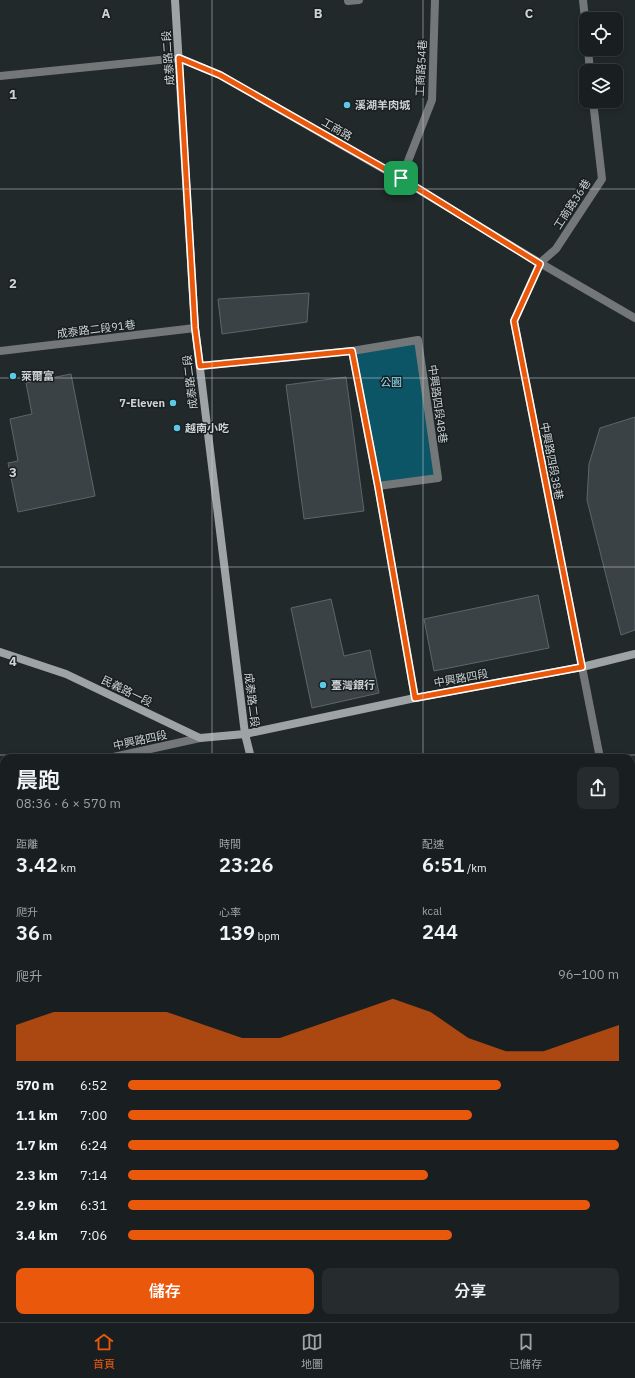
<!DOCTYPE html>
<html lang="zh-TW">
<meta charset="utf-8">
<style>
:root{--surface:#191f20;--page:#262c2d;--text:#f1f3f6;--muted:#9fa2a5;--line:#373d3e;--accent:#ea580c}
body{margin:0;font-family:"IBM Plex Sans","Noto Sans TC",sans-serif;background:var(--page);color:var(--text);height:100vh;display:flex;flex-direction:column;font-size:15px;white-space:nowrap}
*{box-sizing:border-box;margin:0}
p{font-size:13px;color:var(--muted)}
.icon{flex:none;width:22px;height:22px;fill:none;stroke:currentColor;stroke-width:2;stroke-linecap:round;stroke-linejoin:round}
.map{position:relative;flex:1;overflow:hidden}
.drawer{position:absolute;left:0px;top:754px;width:635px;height:568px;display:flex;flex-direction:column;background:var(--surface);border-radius:12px 12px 0 0;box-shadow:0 2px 6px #0003,0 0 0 1px var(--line)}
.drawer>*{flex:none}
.fabs{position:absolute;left:579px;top:12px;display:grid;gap:8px}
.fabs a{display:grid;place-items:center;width:44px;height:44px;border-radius:8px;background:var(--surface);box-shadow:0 2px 6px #0003,0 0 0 1px var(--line);font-size:20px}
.pin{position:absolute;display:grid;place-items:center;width:34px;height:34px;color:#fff;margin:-17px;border-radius:8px;box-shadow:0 2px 6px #0006}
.round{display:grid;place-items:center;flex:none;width:42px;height:42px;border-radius:8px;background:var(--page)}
.head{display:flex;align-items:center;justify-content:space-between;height:68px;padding:0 16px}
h1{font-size:22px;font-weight:600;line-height:30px}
.figures{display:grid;grid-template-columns:repeat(3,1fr);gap:6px;height:68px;padding:4px 16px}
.figures div{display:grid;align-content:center}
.figures b{font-size:20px;font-weight:600}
.figures small{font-size:11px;font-weight:400}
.figures p{font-size:11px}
.chart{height:112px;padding:8px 16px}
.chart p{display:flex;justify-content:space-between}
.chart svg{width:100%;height:72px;margin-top:4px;fill:var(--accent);opacity:.7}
.action{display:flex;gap:8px;margin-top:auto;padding:8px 16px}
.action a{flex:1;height:46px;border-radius:8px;background:var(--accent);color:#fff;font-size:16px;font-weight:600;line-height:46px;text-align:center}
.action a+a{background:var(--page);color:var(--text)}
ul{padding:0 16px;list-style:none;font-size:13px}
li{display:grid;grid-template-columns:64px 48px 1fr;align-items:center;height:30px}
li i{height:10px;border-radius:5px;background:var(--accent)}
.dock{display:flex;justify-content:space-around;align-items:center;height:56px;border-top:1px solid var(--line);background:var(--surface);font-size:11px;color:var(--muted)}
.dock a{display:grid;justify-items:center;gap:2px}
.dock .active{color:var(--accent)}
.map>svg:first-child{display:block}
.built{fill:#253438}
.green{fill:#0b5567}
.building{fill:#3a4245;stroke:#5d6668}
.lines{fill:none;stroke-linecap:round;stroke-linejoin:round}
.service{stroke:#737778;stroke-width:8}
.minor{stroke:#737778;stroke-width:8}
.tertiary{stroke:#737778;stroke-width:8}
.secondary{stroke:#9ea4a6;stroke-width:8}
.route-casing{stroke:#fff;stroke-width:8}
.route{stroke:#ea580c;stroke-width:5}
.grid{fill:none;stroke:#ced2d4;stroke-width:1;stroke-opacity:0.55}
.poi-dot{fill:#5bc8e7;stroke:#181f21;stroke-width:1.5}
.labels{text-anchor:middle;stroke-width:3;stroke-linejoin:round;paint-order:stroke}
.street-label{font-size:11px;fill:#ced2d4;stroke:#181f21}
.poi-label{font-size:11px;font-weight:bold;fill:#ced2d4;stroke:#181f21;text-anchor:start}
.park-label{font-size:11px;fill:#8ae1fb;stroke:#181f21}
.grid-label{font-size:13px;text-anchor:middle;font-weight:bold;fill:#ced2d4;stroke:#181f21;stroke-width:3;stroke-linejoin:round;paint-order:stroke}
</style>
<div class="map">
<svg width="635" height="1322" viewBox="0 0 635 1322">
<rect width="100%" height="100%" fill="#21292b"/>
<!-- built -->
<path class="built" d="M4,800V1138L0,1141V801Z"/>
<!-- green -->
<g class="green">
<path d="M418,340L438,478L378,486L352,351Z"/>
<path d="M4,885V962L0,950V894Z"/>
</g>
<!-- building -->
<g class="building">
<path d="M309,293L307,322L222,334L218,299Z"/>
<path d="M71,374L95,496L18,512L8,463L18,461L10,419L32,414L26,383Z"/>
<path d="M346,377L364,511L304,519L286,385Z"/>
<path d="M635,417V630L621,635L587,500L589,464L600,428Z"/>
<path d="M538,595L549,648L434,671L424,619Z"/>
<path d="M331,599L344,656L370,650L379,693L312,708L291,608Z"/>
</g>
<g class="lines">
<!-- service -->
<g class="service">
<path d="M583,0L586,29"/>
<path d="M348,1L359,0"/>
<path d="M588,49L590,71"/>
<path d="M401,179L432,100L435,0"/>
<path d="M540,263L556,249L602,179L593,101"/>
<path d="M418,340L438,478L378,486L352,351Z"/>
<path d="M582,667L600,758"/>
<path d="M109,758L200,738"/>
<path d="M0,781H4"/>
<path d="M0,1162L4,1157"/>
</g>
<!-- minor -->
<g class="minor">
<path d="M540,263L514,321L582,667"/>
<path d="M0,351L195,328"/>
<path d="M200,366L352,351"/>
<path d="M378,486L415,698"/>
<path d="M163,1318L166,1322"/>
<path d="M281,1318L283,1322"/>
<path d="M374,1322L386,1319"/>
</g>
<!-- tertiary -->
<path class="tertiary" d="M0,76L179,58L220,75L401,179L540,263L635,318"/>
<!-- secondary -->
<g class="secondary">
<path d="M175,0L195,328L245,734L251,758"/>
<path d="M0,652L66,674L200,738L245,734L415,698L582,667L635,654"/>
<path d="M386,1318L387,1322"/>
</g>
</g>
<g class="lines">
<!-- route casing -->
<g class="route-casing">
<path id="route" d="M179,58L220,75L401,178L540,264L514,321L582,667L415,698L378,486L352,351L200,366L195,328Z"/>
</g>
<!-- route -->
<use href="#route" class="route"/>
</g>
<!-- grid -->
<path class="grid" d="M212,0V758M423,0V758M0,189H635M0,378H635M0,567H635M0,755H635M0,944H4M631,944H635M0,1133H4M631,1133H635M212,1318V1322M423,1318V1322"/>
<!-- markers -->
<g class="poi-dot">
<circle cx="347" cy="105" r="4"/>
<circle cx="13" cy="376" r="4"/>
<circle cx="173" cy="403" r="4"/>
<circle cx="177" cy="428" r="4"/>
<circle cx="323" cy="685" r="4"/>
</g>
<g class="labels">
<!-- street labels -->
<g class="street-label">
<text transform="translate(168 58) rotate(-94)" y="4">成泰路二段</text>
<text transform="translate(421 68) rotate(-87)" y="4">工商路54巷</text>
<text transform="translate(337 129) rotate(30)" y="4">工商路</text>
<text transform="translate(572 204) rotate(-57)" y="4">工商路36巷</text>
<text transform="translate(96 329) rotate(-7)" y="4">成泰路二段91巷</text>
<text transform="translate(190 382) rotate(-97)" y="4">成泰路二段</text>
<text transform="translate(438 404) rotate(82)" y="4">中興路四段48巷</text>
<text transform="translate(552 461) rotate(79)" y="4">中興路四段38巷</text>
<text transform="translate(461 678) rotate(-10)" y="4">中興路四段</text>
<text transform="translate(127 691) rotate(26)" y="4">民義路一段</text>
<text transform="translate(252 700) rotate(83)" y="4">成泰路二段</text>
<text transform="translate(140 740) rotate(-12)" y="4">中興路四段</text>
</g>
<!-- poi labels -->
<g class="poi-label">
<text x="355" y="109">溪湖羊肉城</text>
<text x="21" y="380">萊爾富</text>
<text x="165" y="407" text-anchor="end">7-Eleven</text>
<text x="185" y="432">越南小吃</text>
<text x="331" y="689">臺灣銀行</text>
</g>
<!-- park labels -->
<g class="park-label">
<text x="391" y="386">公園</text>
</g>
</g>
<g class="grid-label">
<text x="106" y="18">A</text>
<text x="318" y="18">B</text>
<text x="529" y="18">C</text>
<text x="13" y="99">1</text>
<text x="13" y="288">2</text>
<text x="13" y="477">3</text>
<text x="13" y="666">4</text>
</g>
</svg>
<div class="fabs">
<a><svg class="icon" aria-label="locate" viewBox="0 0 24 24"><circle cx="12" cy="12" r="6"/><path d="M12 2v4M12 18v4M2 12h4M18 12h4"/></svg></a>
<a><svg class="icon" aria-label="layers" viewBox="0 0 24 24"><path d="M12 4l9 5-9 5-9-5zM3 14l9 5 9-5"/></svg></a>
</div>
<div class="pin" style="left:401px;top:178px;background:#1e9e55"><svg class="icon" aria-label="arrive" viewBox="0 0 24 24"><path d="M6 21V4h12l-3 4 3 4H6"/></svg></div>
<section class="drawer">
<div class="head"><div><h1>晨跑</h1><p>08:36 · 6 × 570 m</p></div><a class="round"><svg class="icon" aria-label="share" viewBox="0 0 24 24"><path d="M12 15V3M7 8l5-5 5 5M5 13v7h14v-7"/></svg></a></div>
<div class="figures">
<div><p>距離</p><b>3.42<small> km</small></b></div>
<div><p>時間</p><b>23:26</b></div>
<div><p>配速</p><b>6:51<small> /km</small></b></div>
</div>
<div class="figures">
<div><p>爬升</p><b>36<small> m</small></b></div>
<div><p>心率</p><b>139<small> bpm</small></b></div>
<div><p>kcal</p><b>244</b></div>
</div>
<div class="chart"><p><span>爬升</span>96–100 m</p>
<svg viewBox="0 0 160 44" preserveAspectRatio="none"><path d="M0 44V22L10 14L20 14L30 14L40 14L50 22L60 30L70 30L80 22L90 14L100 6L110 14L120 30L130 38L140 38L150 30L160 22V44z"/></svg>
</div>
<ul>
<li><b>570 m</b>6:52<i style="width:76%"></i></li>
<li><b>1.1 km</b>7:00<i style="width:70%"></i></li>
<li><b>1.7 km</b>6:24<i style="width:100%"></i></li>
<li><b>2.3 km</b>7:14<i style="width:61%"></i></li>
<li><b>2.9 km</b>6:31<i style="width:94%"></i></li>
<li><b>3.4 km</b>7:06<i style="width:66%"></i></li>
</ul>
<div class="action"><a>儲存</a><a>分享</a></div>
</section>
</div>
<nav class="dock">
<a class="active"><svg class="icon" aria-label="home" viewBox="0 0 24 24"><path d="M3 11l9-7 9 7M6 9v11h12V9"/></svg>首頁</a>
<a><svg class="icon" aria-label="map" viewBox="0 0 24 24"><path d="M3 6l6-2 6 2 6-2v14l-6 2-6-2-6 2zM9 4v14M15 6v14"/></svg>地圖</a>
<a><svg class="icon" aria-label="saved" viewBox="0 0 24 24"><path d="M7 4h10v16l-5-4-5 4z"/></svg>已儲存</a>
</nav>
